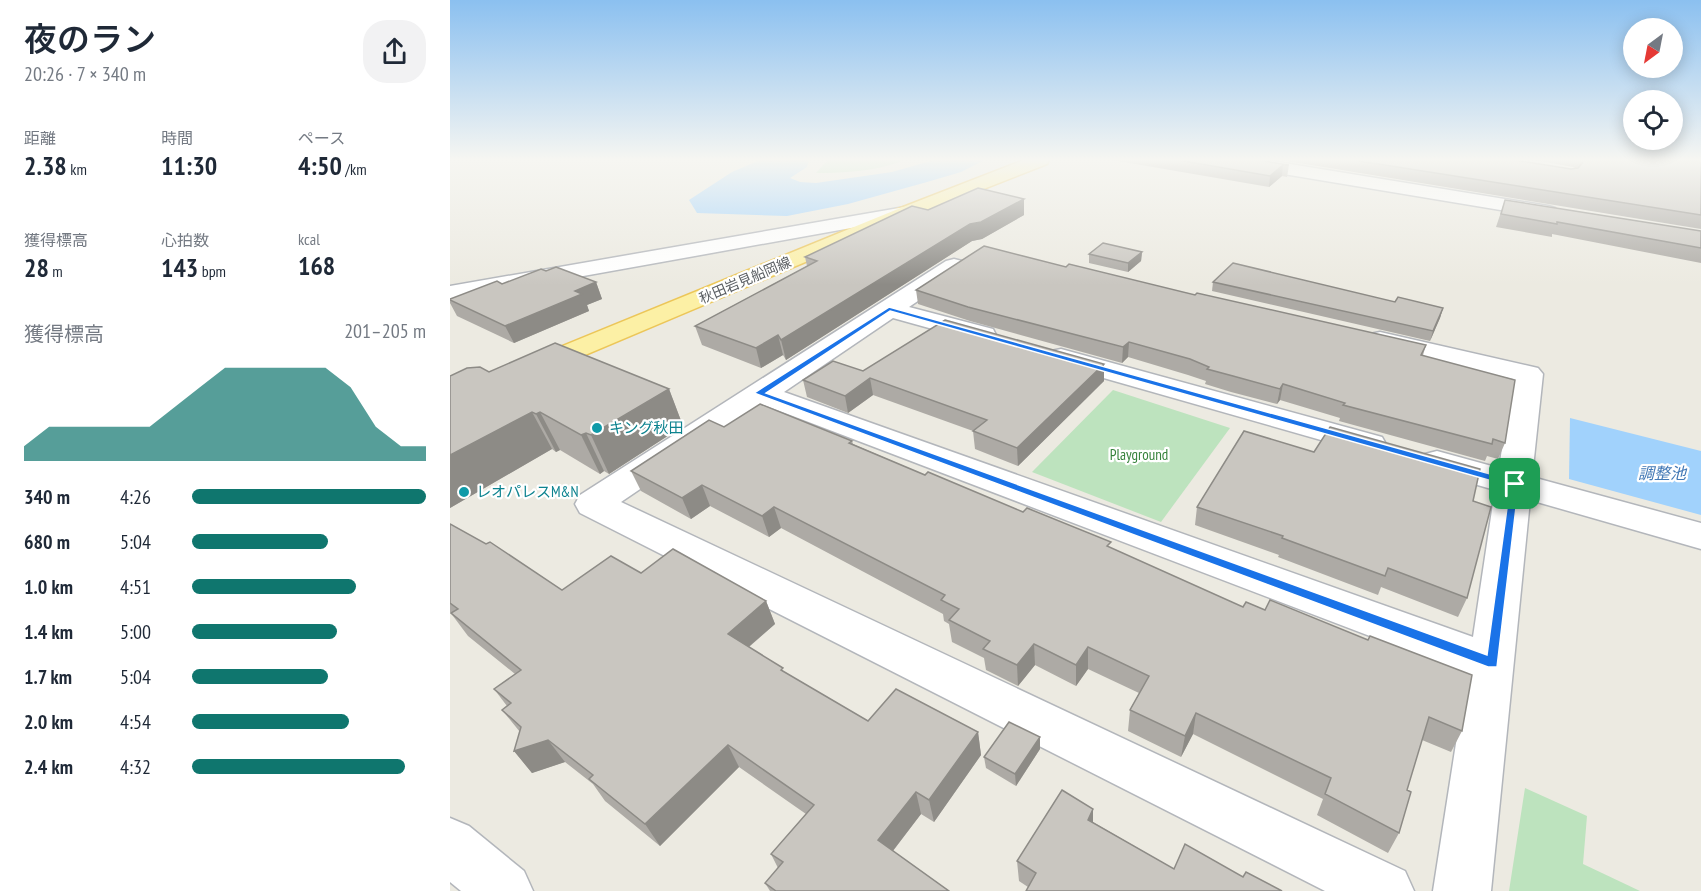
<!DOCTYPE html>
<html lang="ja">
<meta charset="utf-8">
<style>
:root{--surface:#fff;--page:#f2f2f3;--text:#1f2937;--muted:#747a83;--accent:#0f766e}
body{margin:0;font-family:"PT Sans Narrow","Noto Sans JP",sans-serif;background:var(--page);color:var(--text);height:100vh;display:flex;flex-direction:column;font-size:22px;white-space:nowrap}
*{box-sizing:border-box;margin:0}
p{font-size:20px;color:var(--muted)}
.icon{flex:none;width:33px;height:33px;fill:none;stroke:currentColor;stroke-width:2;stroke-linecap:round;stroke-linejoin:round}
.map{position:relative;flex:1;overflow:hidden}
.panel{display:flex;flex-direction:column;background:var(--surface);width:450px}
.panel>*{flex:none}
.needle{width:39px;rotate:212deg}
.fabs{position:absolute;left:1173px;top:18px;display:grid;gap:12px}
.fabs a{display:grid;place-items:center;width:60px;height:60px;border-radius:50%;background:var(--surface);box-shadow:0 3px 15px #0003;font-size:30px}
.pin{position:absolute;display:grid;place-items:center;width:51px;height:51px;color:#fff;margin:-26px;border-radius:12px;box-shadow:0 3px 9px #0006}
.round{display:grid;place-items:center;flex:none;width:63px;height:63px;border-radius:24px;background:var(--page)}
.headline{display:flex;align-items:center;justify-content:space-between;height:102px;padding:0 24px}
h1{font-size:33px;font-weight:600;line-height:45px}
.metrics{display:grid;grid-template-columns:repeat(3,1fr);gap:9px;height:102px;padding:6px 24px}
.metrics div{display:grid;align-content:center}
.metrics b{font-size:26px;font-weight:600}
.metrics small{font-size:16px;font-weight:400}
.metrics p{font-size:16px}
.chart{height:168px;padding:12px 24px}
.chart p{display:flex;justify-content:space-between}
.chart svg{width:100%;height:108px;margin-top:6px;fill:var(--accent);opacity:.7}
ul{padding:0 24px;list-style:none;font-size:20px}
li{display:grid;grid-template-columns:96px 72px 1fr;align-items:center;height:45px}
li i{height:15px;border-radius:8px;background:var(--accent)}
main{display:flex;flex:1;min-height:0}
.map>svg:first-child{display:block}
.green{fill:#bde3be}
.water{fill:#a1d2fc}
.lines{fill:none;stroke-linecap:round;stroke-linejoin:round}
.street-casing{stroke:#b3b6bb;stroke-width:3}
.primary-casing{stroke:#ecc659;stroke-width:3}
.street{fill:#fff;fill-rule:evenodd}
.primary{fill:#fcf0a5;fill-rule:evenodd}
.wall{fill:#adaaa5}
.shaded-wall{fill:#8d8b86}
.building{fill:#c9c6c0;stroke:#8d8b86;stroke-width:1.5}
.route{fill:#1a73e8;stroke:#fff;stroke-width:1.5;fill-rule:evenodd}
.culture-dot{fill:#0f9aa8;stroke:#fff;stroke-width:2}
.labels{text-anchor:middle;stroke-width:4.5;stroke-linejoin:round;paint-order:stroke}
.far-street-label{font-size:14px;fill:#595d61;stroke:#fff}
.culture-label{font-size:15px;fill:#0d838f;stroke:#fff;text-anchor:start}
.park-label{font-size:15px;fill:#37833c;stroke:#fff}
.water-label{font-size:16px;font-style:italic;fill:#4278b5;stroke:#fff}
</style>
<main>
<section class="panel">
<div class="headline"><div><h1>夜のラン</h1><p>20:26 · 7 × 340 m</p></div><a class="round"><svg class="icon" aria-label="share" viewBox="0 0 24 24"><path d="M12 15V3M7 8l5-5 5 5M5 13v7h14v-7"/></svg></a></div>
<div class="metrics">
<div><p>距離</p><b>2.38<small> km</small></b></div>
<div><p>時間</p><b>11:30</b></div>
<div><p>ペース</p><b>4:50<small> /km</small></b></div>
</div>
<div class="metrics">
<div><p>獲得標高</p><b>28<small> m</small></b></div>
<div><p>心拍数</p><b>143<small> bpm</small></b></div>
<div><p>kcal</p><b>168</b></div>
</div>
<div class="chart"><p><span>獲得標高</span>201–205 m</p>
<svg viewBox="0 0 160 44" preserveAspectRatio="none"><path d="M0 44V38L10 30L20 30L30 30L40 30L50 30L60 22L70 14L80 6L90 6L100 6L110 6L120 6L130 14L140 30L150 38L160 38V44z"/></svg>
</div>
<ul>
<li><b>340 m</b>4:26<i style="width:100%"></i></li>
<li><b>680 m</b>5:04<i style="width:58%"></i></li>
<li><b>1.0 km</b>4:51<i style="width:70%"></i></li>
<li><b>1.4 km</b>5:00<i style="width:62%"></i></li>
<li><b>1.7 km</b>5:04<i style="width:58%"></i></li>
<li><b>2.0 km</b>4:54<i style="width:67%"></i></li>
<li><b>2.4 km</b>4:32<i style="width:91%"></i></li>
</ul>
</section>
<div class="map">
<svg width="1251" height="891" viewBox="0 0 1251 891">
<rect width="100%" height="100%" fill="#eceae1"/>
<!-- green -->
<g class="green">
<path d="M378,160H455C428,171 395,173 366,173Z"/>
<path d="M663,390L780,428L711,522L582,472Z"/>
<path d="M1075,788L1137,816L1133,864L1190,891H1059Z"/>
</g>
<!-- water -->
<g class="water">
<path d="M310,160H359L357,167L340,178L350,182L366,183L442,172L484,160H535L511,172L477,182L398,204L337,216L247,213L239,200L282,172Z"/>
<path d="M1120,418L1251,451V515L1119,479Z"/>
</g>
<g class="lines">
<!-- street casing -->
<g class="street-casing">
<g id="street">
<path d="M772,160H815L1098,206L1105,208L1108,212L1105,216L1098,218L780,165Z"/>
<path d="M455,207L462,209L465,213L462,217L0,300V286Z"/>
<path d="M504,259L512,261L516,266L512,271L459,307L543,329L546,335L543,341L533,343L443,318L334,392L1023,637L1045,490L975,470L970,462L975,454L987,451L1049,468L1063,379L920,346L916,340L920,334L930,332L1088,368L1093,374L1082,477L1251,523V549L1080,500L1041,891H983L1017,673L314,405L171,502L955,871L964,891H875L130,513L125,504L130,495L496,261Z"/>
<path d="M611,349L932,437L936,444L932,451L920,454L601,363L597,357L601,351Z"/>
<path d="M0,818L19,826L74,871L83,891H11L0,882Z"/>
</g>
</g>
<!-- primary casing -->
<g class="primary-casing">
<path id="primary" d="M574,160H599L597,164L462,217L0,412V392L448,209Z"/>
</g>
<!-- street -->
<use href="#street" class="street"/>
<!-- primary -->
<use href="#primary" class="primary"/>
</g>
<!-- wall -->
<g class="wall">
<path d="M662,160H808L839,165L837,177L832,176L819,187Z"/>
<path d="M831,160H1064L1121,169L1125,168L1123,167L1085,160H1251V229Z"/>
<path d="M574,199V215L532,239L522,241L336,360L333,355L311,368L252,345L245,326L357,266L355,257L478,210Z"/>
<path d="M1055,200L1251,231V263L1102,234V237L1046,227Z"/>
<path d="M692,252L691,261L678,272L639,263V254Z"/>
<path d="M616,267L976,345L973,355L1055,443L1048,459L1037,456L1035,461L889,421L890,418L830,400L827,404L781,392L755,384L756,381L738,375L678,357L672,363L520,321L468,304L466,290Z"/>
<path d="M96,271L146,282L152,299L137,305L139,311L64,343L7,316L0,303V299Z"/>
<path d="M763,282L945,302L993,308L990,318L980,341L762,291Z"/>
<path d="M413,371L654,381L568,466L525,449L523,431L423,395L398,413L357,397L353,380Z"/>
<path d="M39,372L219,389L233,426L159,474L154,471L150,474L110,450L106,452L102,449L0,508V376Z"/>
<path d="M274,427L402,441L403,444L475,475L573,512L661,548L1012,731L1001,752L972,740L957,790L949,833L938,853L867,815L873,799L743,734L731,757L678,731L680,710L689,693L638,669L626,686L585,665L568,686L536,670L534,658L502,642L499,624L494,621L493,614L331,528L319,537L260,506L241,519L191,491L181,471Z"/>
<path d="M1023,501L1017,598L1008,617L931,587L928,595L828,557L829,555L745,525L747,507Z"/>
<path d="M0,524L112,590L191,573L316,601L325,624L299,647L335,673L418,721L528,732L531,755L484,822L471,814L443,851L499,891H320L315,883L328,868L321,854L356,814L289,767L210,846L155,801L143,784L115,762L82,773L64,751L70,732L52,710L57,706L44,689L65,674L18,636L0,612Z"/>
<path d="M590,749L566,786L536,768L534,757Z"/>
<path d="M643,809V822L724,869L793,877L578,887L569,881L567,861Z"/>
</g>
<!-- shaded-wall -->
<g class="shaded-wall">
<path d="M833,165L832,176L819,187L820,176Z"/>
<path d="M574,199V215L532,239L522,241L336,360L331,340L520,224Z"/>
<path d="M692,252L691,261L678,272V263Z"/>
<path d="M146,282L152,299L137,305L139,311L64,343L55,326L125,291Z"/>
<path d="M993,308L990,318L980,341L983,331Z"/>
<path d="M328,335L333,355L311,368L306,348Z"/>
<path d="M679,342L678,357L672,363L673,347Z"/>
<path d="M654,364V381L568,466L567,448Z"/>
<path d="M420,378L423,395L398,413L395,396Z"/>
<path d="M833,384L830,400L827,404L830,389Z"/>
<path d="M219,389L233,426L159,474L141,435Z"/>
<path d="M82,412L102,449L0,508V455Z"/>
<path d="M90,412L110,450L106,452L86,414Z"/>
<path d="M136,433L154,471L150,474L131,435Z"/>
<path d="M252,485L260,506L241,519L232,498Z"/>
<path d="M324,507L331,528L319,537L312,516Z"/>
<path d="M316,601L325,624L288,656L278,634Z"/>
<path d="M584,644L585,665L568,686L567,665Z"/>
<path d="M638,647V669L626,686V665Z"/>
<path d="M746,713L743,734L731,757L735,736Z"/>
<path d="M528,732L531,755L484,822L479,800Z"/>
<path d="M590,737V749L566,786L565,774Z"/>
<path d="M98,740L115,762L82,773L64,751Z"/>
<path d="M278,745L289,767L210,846L195,824Z"/>
<path d="M466,792L471,814L435,861L428,840Z"/>
<path d="M643,809V831L638,820Z"/>
</g>
<!-- building -->
<g class="building">
<path d="M728,160H808L839,165H833L820,176Z"/>
<path d="M903,160H1064L1121,169L1128,168L1133,162L1132,160H1251V215Z"/>
<path d="M528,188L574,199L531,222L520,224L331,340L328,335L306,348L245,326L367,261L355,257L462,206L478,210Z"/>
<path d="M1055,200L1251,231V248L1107,222V224L1051,214Z"/>
<path d="M653,243L692,252L678,263L639,254Z"/>
<path d="M534,246L616,267L619,264L745,295L747,293L976,345L971,355L1065,380L1055,443L1043,439L1042,444L893,405L895,403L833,384L830,389L783,376L757,369L759,367L740,359L679,342L673,347L518,307L466,290Z"/>
<path d="M783,263L945,302L948,297L993,308L983,331L763,282Z"/>
<path d="M106,267L146,282L125,291L132,294L55,326L0,300V299L47,281L52,284L91,269L96,271Z"/>
<path d="M495,320L654,364L567,448L523,431L537,420L420,378L395,396L353,380L383,361L413,371Z"/>
<path d="M105,343L219,389L141,435L136,433L131,435L90,412L86,414L82,412L0,455V376L17,368L30,367L39,372Z"/>
<path d="M310,404L402,441L399,443L475,475L478,472L573,512L577,508L661,542L657,546L793,607L796,602L815,610L820,600L918,640L920,636L1022,675L1012,731L979,717L957,790L961,792L949,833L875,794L881,778L746,713L735,736L680,710L699,676L638,647L626,665L584,644L567,665L533,649L540,641L499,620L509,609L491,600L495,595L324,507L312,516L252,485L232,498L181,471L259,420L274,427Z"/>
<path d="M880,427L1030,469L1023,501L1041,507L1017,598L938,568L935,576L832,538L833,536L747,507L794,431L864,452Z"/>
<path d="M0,524L36,544L40,542L112,590L161,556L191,573L223,549L316,601L278,634L333,668L331,670L418,721L446,689L528,732L479,800L466,792L428,840L499,891H326L315,883L333,862L321,854L364,805L278,745L195,824L139,779L143,775L98,740L64,751L71,727L52,710L61,703L44,689L71,670L1,613L8,609L0,603Z"/>
<path d="M559,722L590,737L565,774L534,757Z"/>
<path d="M612,790L643,809L638,820L724,869L735,844L793,877L796,872L832,891H576L586,873L567,861Z"/>
</g>
<!-- sky -->
<linearGradient id="sky" x2="0" y2="1"><stop stop-color="#8bc0f0"/><stop offset="0.56" stop-color="#f6f6f2"/><stop offset="1" stop-color="#f6f6f2" stop-opacity="0"/></linearGradient>
<rect width="1251" height="285" fill="url(#sky)"/>
<!-- route -->
<path class="route" d="M439,307L1069,482L1047,667H1038L304,393ZM440,311L1060,486L1037,655L316,393Z"/>
<!-- markers -->
<g class="culture-dot">
<circle cx="147" cy="428" r="6"/>
<circle cx="14" cy="492" r="6"/>
</g>
<g class="labels">
<!-- far-street labels -->
<g class="far-street-label">
<text transform="translate(295 280) rotate(-23)" y="5">秋田岩見船岡線</text>
</g>
<!-- culture labels -->
<g class="culture-label">
<text x="159" y="433">キング秋田</text>
<text x="26" y="497">レオパレスM&amp;N</text>
</g>
<!-- park labels -->
<g class="park-label">
<text x="689" y="460">Playground</text>
</g>
<!-- water labels -->
<g class="water-label">
<text x="1212" y="479">調整池</text>
</g>
</g>
</svg>
<div class="fabs">
<a><svg class="needle" viewBox="-14 -14 28 28"><path d="M0-13l5 13h-10z" fill="#e53935"/><path d="M0 13l5-13h-10z" fill="#747a83"/></svg></a>
<a><svg class="icon" aria-label="locate" viewBox="0 0 24 24"><circle cx="12" cy="12" r="6"/><path d="M12 2v4M12 18v4M2 12h4M18 12h4"/></svg></a>
</div>
<div class="pin" style="left:1065px;top:484px;background:#1e9e55"><svg class="icon" aria-label="arrive" viewBox="0 0 24 24"><path d="M6 21V4h12l-3 4 3 4H6"/></svg></div>
</div>
</main>
